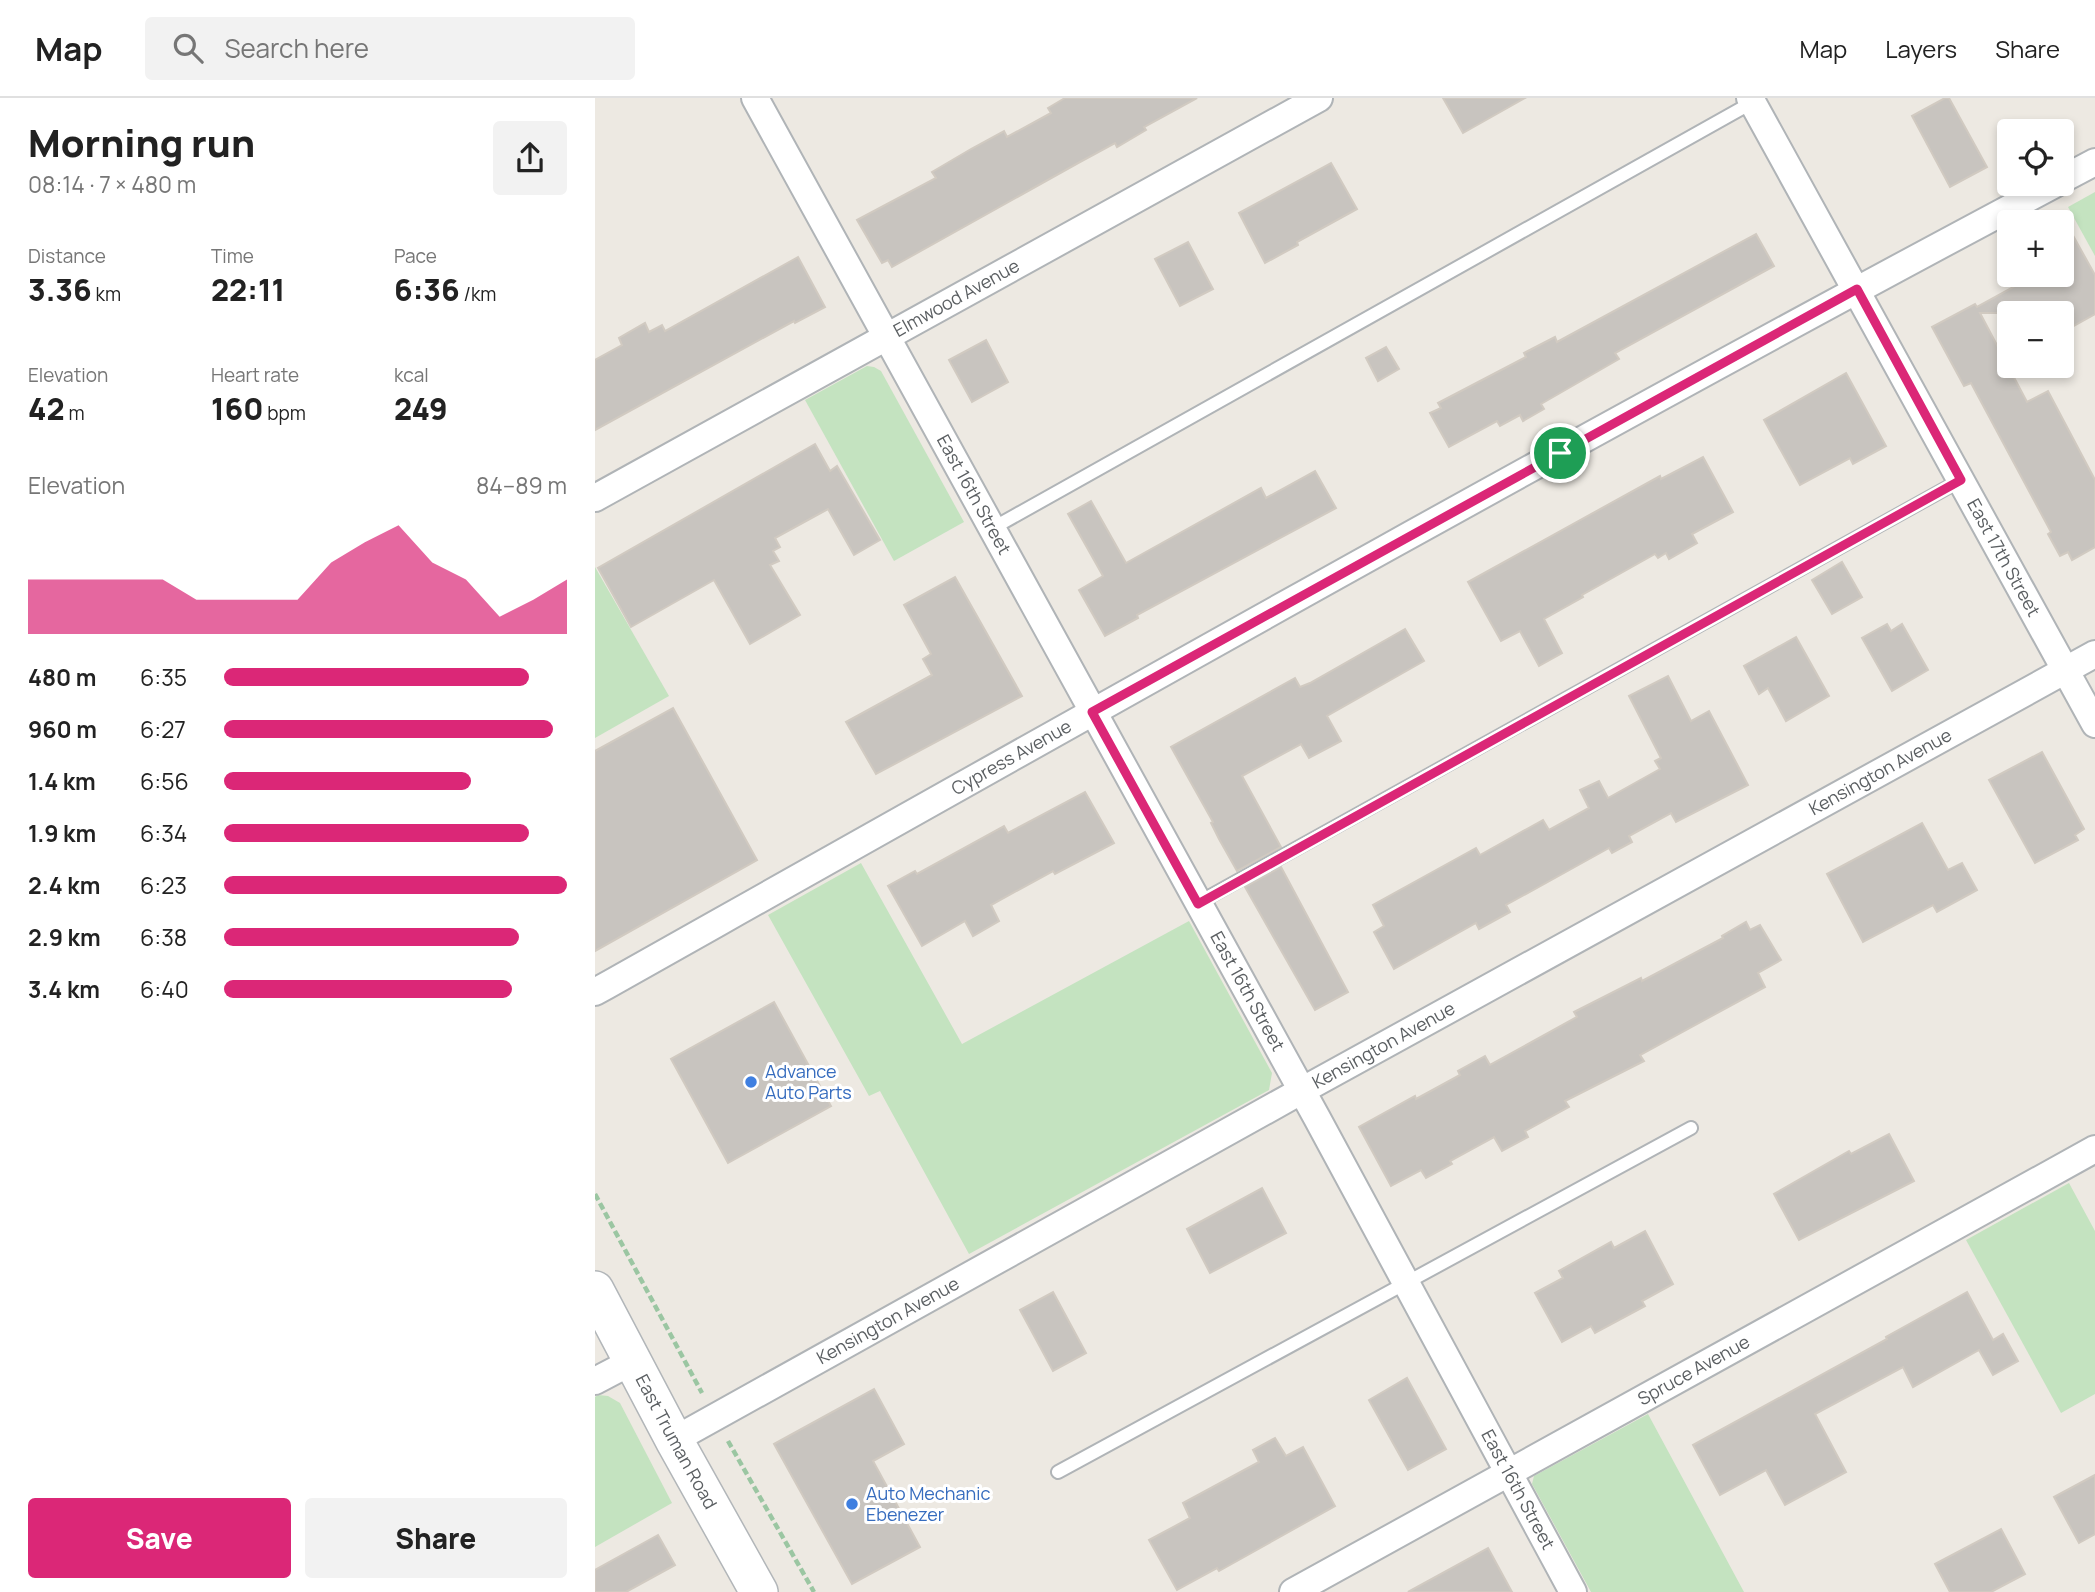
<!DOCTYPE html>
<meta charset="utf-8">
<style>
:root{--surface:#fff;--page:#f2f2f2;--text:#222;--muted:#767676;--line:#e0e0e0;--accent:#db2777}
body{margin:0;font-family:Manrope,sans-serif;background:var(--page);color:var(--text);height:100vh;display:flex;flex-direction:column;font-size:26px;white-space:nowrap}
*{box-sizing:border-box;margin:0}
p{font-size:23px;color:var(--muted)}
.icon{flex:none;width:38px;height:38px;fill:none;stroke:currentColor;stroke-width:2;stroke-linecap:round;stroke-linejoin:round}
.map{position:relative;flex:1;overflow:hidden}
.side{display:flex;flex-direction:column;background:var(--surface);width:595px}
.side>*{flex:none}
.tools{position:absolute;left:1402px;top:21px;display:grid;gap:14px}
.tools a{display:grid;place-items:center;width:77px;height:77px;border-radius:7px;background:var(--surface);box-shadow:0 4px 10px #0003;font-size:35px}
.pin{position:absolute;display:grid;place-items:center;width:60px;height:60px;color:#fff;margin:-30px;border:4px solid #fff;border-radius:50%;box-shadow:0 2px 7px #0007}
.round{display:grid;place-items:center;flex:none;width:74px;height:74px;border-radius:7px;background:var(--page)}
.headline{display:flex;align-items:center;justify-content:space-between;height:119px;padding:0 28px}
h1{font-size:38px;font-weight:800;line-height:52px}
.metrics{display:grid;grid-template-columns:repeat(3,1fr);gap:10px;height:119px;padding:7px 28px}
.metrics div{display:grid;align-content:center}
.metrics b{font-size:30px;font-weight:800}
.metrics small{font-size:19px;font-weight:400}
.metrics p{font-size:19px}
.chart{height:196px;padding:14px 28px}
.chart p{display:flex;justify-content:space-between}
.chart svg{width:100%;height:126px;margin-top:7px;fill:var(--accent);opacity:.7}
.button{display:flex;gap:14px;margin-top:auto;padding:14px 28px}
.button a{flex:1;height:80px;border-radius:7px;background:var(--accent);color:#fff;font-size:28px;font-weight:800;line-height:80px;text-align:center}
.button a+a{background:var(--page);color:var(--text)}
ul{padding:0 28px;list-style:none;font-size:23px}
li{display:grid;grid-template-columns:112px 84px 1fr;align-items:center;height:52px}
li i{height:18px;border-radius:9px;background:var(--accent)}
header{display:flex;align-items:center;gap:42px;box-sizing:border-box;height:98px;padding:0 35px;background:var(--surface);border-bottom:2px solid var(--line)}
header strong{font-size:33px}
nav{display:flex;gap:38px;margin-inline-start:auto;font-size:24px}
.search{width:490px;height:63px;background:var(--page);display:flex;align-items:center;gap:18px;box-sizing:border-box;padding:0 24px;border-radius:7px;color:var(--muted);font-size:26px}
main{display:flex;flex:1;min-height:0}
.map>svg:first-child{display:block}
.green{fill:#c4e3c0}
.building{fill:#c8c4bf;stroke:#d1cac1;stroke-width:2}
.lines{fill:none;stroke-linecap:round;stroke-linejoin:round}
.service-casing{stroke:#b0b4b7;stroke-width:16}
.minor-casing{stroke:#b0b4b7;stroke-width:30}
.secondary-casing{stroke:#b2b6b9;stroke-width:40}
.path{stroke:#9bc6a2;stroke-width:4.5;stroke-dasharray:7 3.5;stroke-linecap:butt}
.service{stroke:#fff;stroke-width:12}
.minor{stroke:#fff;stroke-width:26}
.secondary{stroke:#fff;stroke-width:37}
.route-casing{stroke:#fff;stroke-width:14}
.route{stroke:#db2777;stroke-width:9}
.shop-dot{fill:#3f7fe0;stroke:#fff;stroke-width:2.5}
.labels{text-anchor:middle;stroke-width:6;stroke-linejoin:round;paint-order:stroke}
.street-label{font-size:18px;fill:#5b5f62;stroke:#fff}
.shop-label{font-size:18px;fill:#366cbe;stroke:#fff;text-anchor:start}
</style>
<header>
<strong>Map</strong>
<div class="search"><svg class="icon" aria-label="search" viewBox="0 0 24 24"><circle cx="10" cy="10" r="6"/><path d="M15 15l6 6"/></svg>Search here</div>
<nav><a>Map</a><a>Layers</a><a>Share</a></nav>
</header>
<main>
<section class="side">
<div class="headline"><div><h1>Morning run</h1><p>08:14 · 7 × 480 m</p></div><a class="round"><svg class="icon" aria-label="share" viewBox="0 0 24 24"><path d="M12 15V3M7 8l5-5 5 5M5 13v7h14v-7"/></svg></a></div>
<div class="metrics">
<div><p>Distance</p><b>3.36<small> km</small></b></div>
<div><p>Time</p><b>22:11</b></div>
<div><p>Pace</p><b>6:36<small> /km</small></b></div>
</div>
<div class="metrics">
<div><p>Elevation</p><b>42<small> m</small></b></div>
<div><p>Heart rate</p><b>160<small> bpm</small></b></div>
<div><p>kcal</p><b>249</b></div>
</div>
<div class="chart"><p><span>Elevation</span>84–89 m</p>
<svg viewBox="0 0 160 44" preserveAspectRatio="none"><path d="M0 44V25L10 25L20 25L30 25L40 25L50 32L60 32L70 32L80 32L90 19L100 12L110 6L120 19L130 25L140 38L150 32L160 25V44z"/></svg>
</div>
<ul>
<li><b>480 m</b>6:35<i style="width:89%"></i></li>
<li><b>960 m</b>6:27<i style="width:96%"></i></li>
<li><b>1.4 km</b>6:56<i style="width:72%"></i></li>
<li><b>1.9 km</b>6:34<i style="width:89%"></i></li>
<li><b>2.4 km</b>6:23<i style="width:100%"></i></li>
<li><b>2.9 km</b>6:38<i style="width:86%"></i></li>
<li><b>3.4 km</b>6:40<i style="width:84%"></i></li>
</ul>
<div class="button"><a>Save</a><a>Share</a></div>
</section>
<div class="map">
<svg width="1500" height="1494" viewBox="0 0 1500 1494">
<rect width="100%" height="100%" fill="#ede9e2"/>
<!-- green -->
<g class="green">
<path d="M1500,94V158L1473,109Z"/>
<path d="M272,268L279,269L286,273L369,424L299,463L210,302Z"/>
<path d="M0,469L74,598L0,640Z"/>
<path d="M266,765L367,946L594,823L677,975L674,992L374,1156L285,993L274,998L173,817Z"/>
<path d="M1474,1085L1500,1133V1296L1466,1315L1371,1142Z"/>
<path d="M3,1297L13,1298L25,1305L77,1405L0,1449V1299Z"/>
<path d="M1053,1316L1149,1494H996L942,1395L937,1386L939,1378Z"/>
</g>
<!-- building -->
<g class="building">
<path d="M470,0H602L549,29L551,32L522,49L520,45L485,64L297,169L293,162L287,165L262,122L341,80L337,74L376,51L409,33L412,39L456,15L453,10Z"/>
<path d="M848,0H930L868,35Z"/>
<path d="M1350,0H1354L1392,69L1355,89L1317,18Z"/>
<path d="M736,65L762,111L702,144L703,147L670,165L644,115Z"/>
<path d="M1466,116L1500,177V216L1466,235V215H1385L1432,304L1453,293L1500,382V449L1477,462L1473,454L1465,458L1453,436L1456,434L1376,285L1369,288L1337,229L1380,206L1382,209L1440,177H1466Z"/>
<path d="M1161,136L1179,168L1020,255L1024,261L946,306L949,311L928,323L925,317L905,328L902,323L854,349L835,315L846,310L843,305L931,259L929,255L960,239L962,244Z"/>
<path d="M593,144L618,191L585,208L560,161Z"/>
<path d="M203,159L230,209L200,225L199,223L0,332V262L27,247L24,240L50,225L54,234L67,227L70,233Z"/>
<path d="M391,242L413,284L377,304L354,262Z"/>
<path d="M791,249L804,271L783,283L771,260Z"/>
<path d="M1251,275L1291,348L1258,366L1255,360L1205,387L1169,322Z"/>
<path d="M220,346L235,373L242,368L285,442L259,457L233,411L180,440L185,449L178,453L184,463L175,467L205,517L155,546L119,482L36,529L3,470Z"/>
<path d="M1108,359L1138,414L1097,436L1102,445L1074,461L1071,455L1063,460L1060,456L987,497L988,499L949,521L967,555L944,568L925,533L906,543L873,484L1065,378L1066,381Z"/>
<path d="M720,373L741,410L542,517L543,520L510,538L484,492L508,478L473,416L496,403L531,465L666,390L671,400Z"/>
<path d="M1247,464L1267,499L1237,516L1217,482Z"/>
<path d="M360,479L427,598L281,676L251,624L337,577L328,561L336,556L309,507Z"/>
<path d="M1292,526L1296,533L1307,526L1333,572L1297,593L1267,540Z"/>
<path d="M810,531L829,563L732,618L746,643L714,660L706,646L647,678L686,749L642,773L624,741L616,725L618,724L576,649L700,580L705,589L715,585Z"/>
<path d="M1201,539L1234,598L1191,623L1173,590L1164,596L1149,568Z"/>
<path d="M1073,578L1096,623L1114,613L1153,687L1081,724L1076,715L1034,738L1037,744L1017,755L1014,750L911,807L915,814L884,831L881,825L799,871L779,834L789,828L778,807L881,750L885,757L948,722L954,732L994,710L985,692L1004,683L1013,700L1065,671L1060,663L1066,660L1034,598Z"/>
<path d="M78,610L162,762L0,853V653Z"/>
<path d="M1447,654L1489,731L1480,737L1483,742L1440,765L1394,682Z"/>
<path d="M490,694L519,745L460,776L458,773L396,807L404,823L378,838L370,823L327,848L293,788L320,773L322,776L409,728L413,735Z"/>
<path d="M1327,725L1353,772L1367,765L1382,792L1342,814L1338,807L1268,844L1232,776Z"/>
<path d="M686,769L753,894L720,912L650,789Z"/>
<path d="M1151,824L1155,832L1165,827L1186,862L1163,875L1170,889L1045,957L1049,963L970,1003L974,1009L930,1033L933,1039L907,1053L899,1039L855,1063L857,1066L831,1080L826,1072L796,1088L764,1029L820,998L821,1001L865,977L863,973L890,958L895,967L982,919L979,914L1046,880L1047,883L1128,840L1127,838Z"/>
<path d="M179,904L236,1008L133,1065L76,961Z"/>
<path d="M1294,1036L1319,1083L1204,1142L1179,1096L1254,1053L1256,1056Z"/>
<path d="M667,1090L691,1135L615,1175L592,1131Z"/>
<path d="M1050,1133L1078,1186L1047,1203L1050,1208L1000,1235L996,1228L967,1244L940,1195L968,1180L964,1173L1016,1144L1019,1150Z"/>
<path d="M458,1194L491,1255L458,1273L425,1212Z"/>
<path d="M1372,1194L1398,1242L1408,1236L1423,1263L1398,1277L1384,1252L1318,1289L1308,1269L1220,1316L1251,1374L1190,1407L1171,1372L1125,1397L1098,1347L1292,1241L1291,1239Z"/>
<path d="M812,1280L851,1351L813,1372L774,1302Z"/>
<path d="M279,1291L309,1346L278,1363L325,1449L257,1486L179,1346Z"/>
<path d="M680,1340L691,1358L708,1349L740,1408L624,1473L622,1470L582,1492L554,1442L595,1420L588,1405L664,1364L658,1352Z"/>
<path d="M1500,1377V1436L1484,1445L1459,1399Z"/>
<path d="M1406,1431L1430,1476L1396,1494H1355L1340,1466Z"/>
<path d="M63,1437L80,1467L31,1494H0V1472Z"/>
<path d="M893,1450L917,1494H813Z"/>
</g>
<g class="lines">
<!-- service casing -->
<g class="service-casing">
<g id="service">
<path d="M398,430L1158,4"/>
<path d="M603,805L1366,382"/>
<path d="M463,1374L1096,1030"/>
</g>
</g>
<!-- minor casing -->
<g class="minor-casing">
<g id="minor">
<path id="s1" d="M160,0L722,1020L978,1494"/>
<path id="s2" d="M1155,0L1500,626"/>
<path d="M1466,82L1500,64"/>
<path id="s3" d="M0,400L724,0"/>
<path id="s4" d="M0,894C485,621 969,347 1460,86"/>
<path d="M0,1283L38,1263"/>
<path id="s5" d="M79,1342L706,993L1500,556"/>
<path id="s6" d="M698,1494L1500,1051"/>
</g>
</g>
<!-- secondary casing -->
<g class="secondary-casing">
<g id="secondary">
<path id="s7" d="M0,1192L79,1342L164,1494"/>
</g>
</g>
<!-- path -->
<g class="path">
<path d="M0,1096L107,1295"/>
<path d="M133,1343L219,1494"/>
</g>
<!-- service -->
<use href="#service" class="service"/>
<!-- minor -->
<use href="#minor" class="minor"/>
<!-- secondary -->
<use href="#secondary" class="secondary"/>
</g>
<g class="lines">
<!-- route casing -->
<g class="route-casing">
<path id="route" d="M1262,191L1366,382L603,806L497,614Z"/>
</g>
<!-- route -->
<use href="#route" class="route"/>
</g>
<!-- markers -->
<g class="shop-dot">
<circle cx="156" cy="984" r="7"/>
<circle cx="257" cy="1406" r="7"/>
</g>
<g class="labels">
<!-- street labels -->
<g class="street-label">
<text dy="6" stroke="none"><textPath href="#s3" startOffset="413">Elmwood Avenue</textPath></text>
<text dy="6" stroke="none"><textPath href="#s1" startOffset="453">East 16th Street</textPath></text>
<text dy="6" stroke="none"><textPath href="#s2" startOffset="525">East 17th Street</textPath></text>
<text dy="6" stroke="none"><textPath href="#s4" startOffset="478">Cypress Avenue</textPath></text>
<text dy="6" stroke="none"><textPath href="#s5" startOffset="1379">Kensington Avenue</textPath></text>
<text dy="6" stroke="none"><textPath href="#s1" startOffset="1020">East 16th Street</textPath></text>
<text dy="6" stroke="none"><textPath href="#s5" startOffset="812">Kensington Avenue</textPath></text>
<text dy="6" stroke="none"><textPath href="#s5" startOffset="245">Kensington Avenue</textPath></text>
<text dy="6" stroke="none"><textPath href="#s6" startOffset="458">Spruce Avenue</textPath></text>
<text dy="6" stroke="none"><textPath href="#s7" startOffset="172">East Truman Road</textPath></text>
<text dy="6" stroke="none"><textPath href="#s1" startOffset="1587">East 16th Street</textPath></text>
</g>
<!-- shop labels -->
<g class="shop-label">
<text x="170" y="980">Advance<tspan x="170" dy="21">Auto Parts</tspan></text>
<text x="271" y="1402">Auto Mechanic<tspan x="271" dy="21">Ebenezer</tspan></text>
</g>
</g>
</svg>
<div class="tools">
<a><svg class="icon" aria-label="locate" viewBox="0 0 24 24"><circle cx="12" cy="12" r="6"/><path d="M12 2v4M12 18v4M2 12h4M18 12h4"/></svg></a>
<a>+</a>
<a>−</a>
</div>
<div class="pin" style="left:965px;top:355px;background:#1e9e55"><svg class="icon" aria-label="arrive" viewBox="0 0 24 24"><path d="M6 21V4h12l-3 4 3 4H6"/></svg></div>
</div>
</main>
